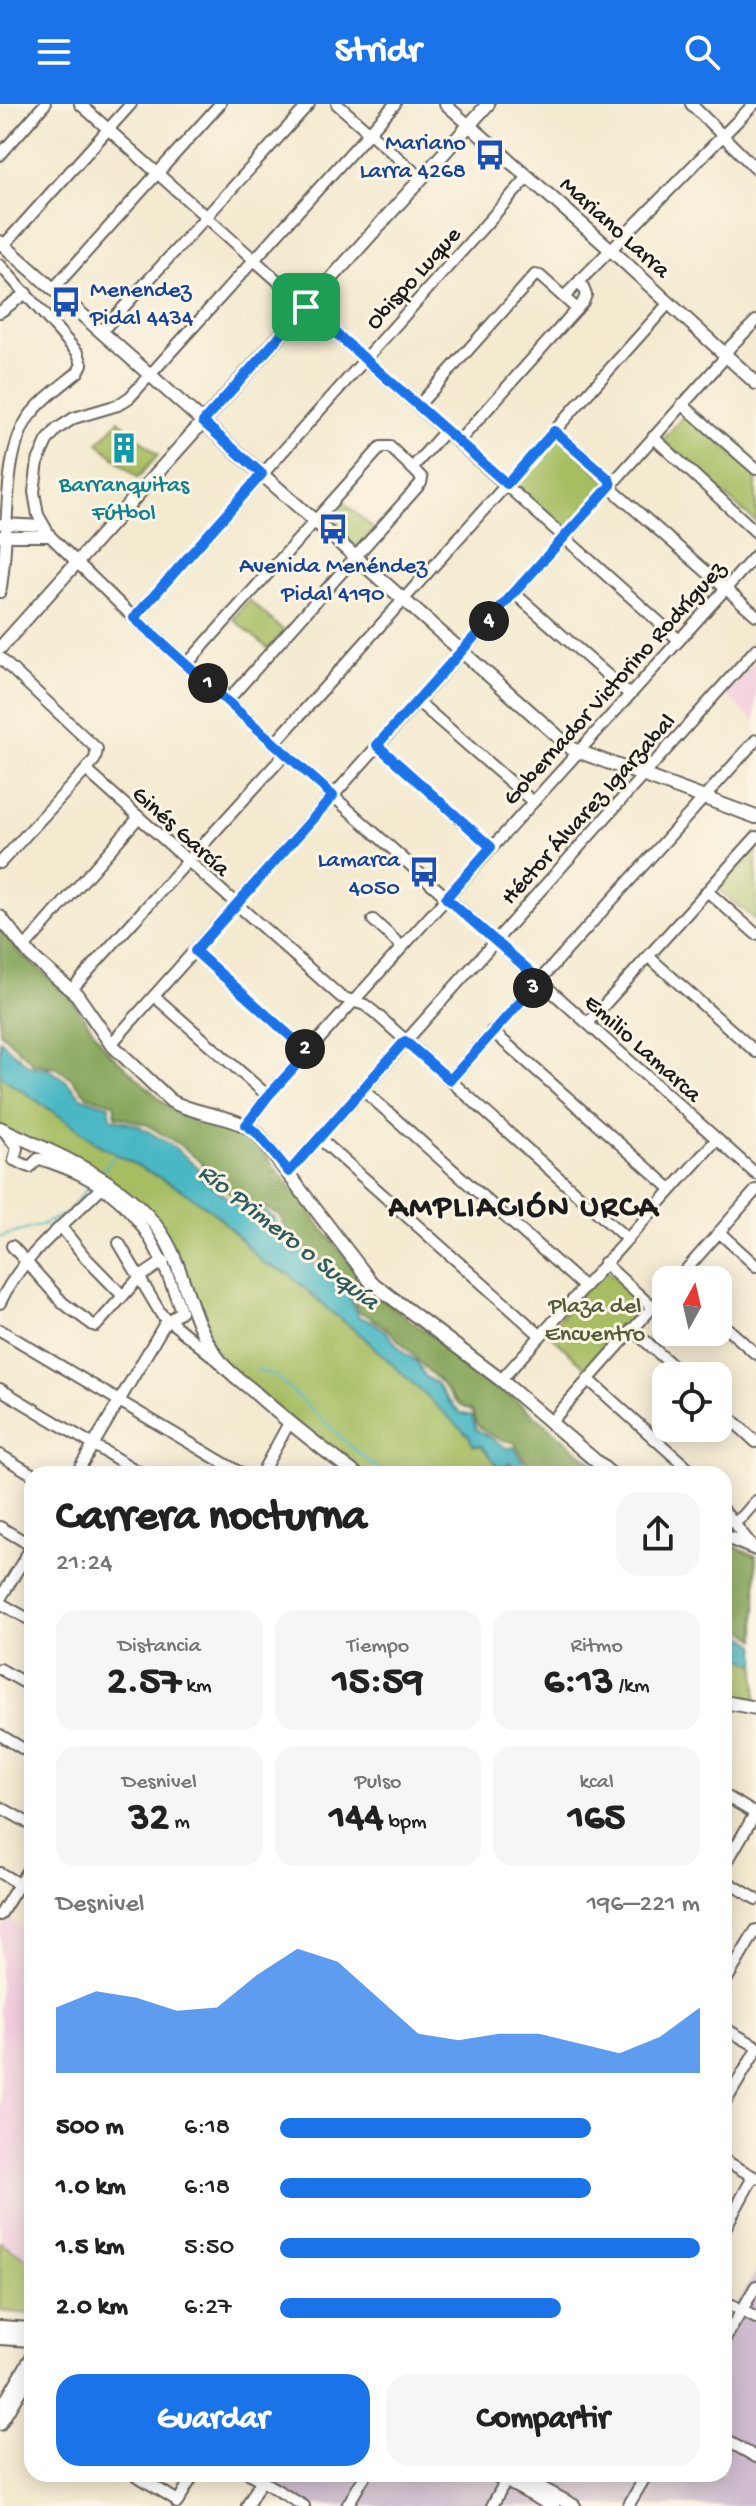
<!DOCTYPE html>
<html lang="es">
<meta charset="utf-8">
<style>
:root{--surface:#fff;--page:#f6f6f6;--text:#222;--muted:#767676;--accent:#1a73e8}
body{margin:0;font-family:"Gochi Hand",sans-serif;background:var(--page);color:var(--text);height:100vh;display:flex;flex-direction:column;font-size:30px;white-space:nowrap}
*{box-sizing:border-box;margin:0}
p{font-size:26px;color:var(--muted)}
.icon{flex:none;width:44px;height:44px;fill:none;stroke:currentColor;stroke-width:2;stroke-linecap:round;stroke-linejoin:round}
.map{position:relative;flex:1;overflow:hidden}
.side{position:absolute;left:24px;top:1362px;width:708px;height:1016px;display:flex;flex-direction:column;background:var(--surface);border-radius:24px;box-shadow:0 4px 20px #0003}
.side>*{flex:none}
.needle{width:52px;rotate:8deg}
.tools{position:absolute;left:652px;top:1162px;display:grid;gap:16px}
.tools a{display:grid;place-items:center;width:80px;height:80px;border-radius:16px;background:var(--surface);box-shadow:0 4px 20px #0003;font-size:40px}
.pin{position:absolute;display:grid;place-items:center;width:68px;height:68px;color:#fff;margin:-34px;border-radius:16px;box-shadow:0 4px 12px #0006}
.km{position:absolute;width:40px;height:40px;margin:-20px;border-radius:50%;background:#222;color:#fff;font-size:22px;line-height:40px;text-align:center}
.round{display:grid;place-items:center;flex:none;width:84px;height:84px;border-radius:24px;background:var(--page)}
.headline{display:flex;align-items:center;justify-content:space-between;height:136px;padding:0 32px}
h1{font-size:44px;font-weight:700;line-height:60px}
.stats{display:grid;grid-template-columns:repeat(3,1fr);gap:12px;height:136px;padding:8px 32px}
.stats div{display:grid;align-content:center;border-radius:20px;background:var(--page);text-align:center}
.stats b{font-size:40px;font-weight:700}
.stats small{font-size:22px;font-weight:400}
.stats p{font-size:22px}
.chart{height:224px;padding:16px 32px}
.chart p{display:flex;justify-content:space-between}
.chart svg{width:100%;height:144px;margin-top:8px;fill:var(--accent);opacity:.7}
.button{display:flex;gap:16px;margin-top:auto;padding:16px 32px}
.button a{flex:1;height:92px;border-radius:24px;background:var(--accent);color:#fff;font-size:32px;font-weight:700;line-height:92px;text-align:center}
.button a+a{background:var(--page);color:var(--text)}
ul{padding:0 32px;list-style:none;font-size:26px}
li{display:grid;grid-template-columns:128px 96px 1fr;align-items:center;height:60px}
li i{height:20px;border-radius:10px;background:var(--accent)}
header{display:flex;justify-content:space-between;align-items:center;height:104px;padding:0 32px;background:var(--accent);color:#fff;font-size:36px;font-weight:700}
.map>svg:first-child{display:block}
.built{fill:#f3cfe0}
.industrial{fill:#cfbdcf}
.green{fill:#a6bd62;stroke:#616c3f;stroke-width:2}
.forest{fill:#84a458;stroke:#50603a;stroke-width:2}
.water{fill:#4ab8c4;stroke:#336a70;stroke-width:2}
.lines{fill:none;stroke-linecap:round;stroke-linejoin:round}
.stream{stroke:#4ab8c4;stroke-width:2}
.minor-casing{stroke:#68645b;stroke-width:14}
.major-casing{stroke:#68645b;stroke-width:16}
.minor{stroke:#fff;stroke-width:10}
.major{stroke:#fff;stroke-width:12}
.route-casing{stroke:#fff;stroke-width:16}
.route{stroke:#1a73e8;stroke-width:10}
.labels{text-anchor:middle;stroke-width:6;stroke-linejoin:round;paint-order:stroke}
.transit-label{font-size:24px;fill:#164399;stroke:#fcf5e5;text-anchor:end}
.street-label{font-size:24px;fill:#1c1c1c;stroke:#fcf5e5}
.culture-label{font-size:24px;fill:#0d838f;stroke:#fcf5e5}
.park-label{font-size:24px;fill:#535c38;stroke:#fcf5e5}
.water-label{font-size:26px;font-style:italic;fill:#2e5a5f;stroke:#fcf5e5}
.district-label{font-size:32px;font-weight:bold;letter-spacing:2px;fill:#1c1c1c;stroke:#fcf5e5}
</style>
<header><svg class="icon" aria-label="menu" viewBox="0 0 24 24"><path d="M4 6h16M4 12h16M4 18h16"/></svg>Stridr<svg class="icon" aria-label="search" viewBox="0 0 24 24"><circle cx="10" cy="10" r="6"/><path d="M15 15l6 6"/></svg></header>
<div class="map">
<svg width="756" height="2402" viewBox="0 0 756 2402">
<rect width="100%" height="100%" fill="#fcf5e5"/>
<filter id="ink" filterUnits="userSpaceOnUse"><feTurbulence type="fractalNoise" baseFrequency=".0125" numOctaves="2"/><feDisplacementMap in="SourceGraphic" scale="16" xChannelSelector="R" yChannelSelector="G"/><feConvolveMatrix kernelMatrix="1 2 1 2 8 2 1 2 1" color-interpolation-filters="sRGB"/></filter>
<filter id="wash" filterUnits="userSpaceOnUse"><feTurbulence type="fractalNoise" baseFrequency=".006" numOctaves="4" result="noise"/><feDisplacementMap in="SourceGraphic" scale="32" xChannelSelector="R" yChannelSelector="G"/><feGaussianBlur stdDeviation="1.8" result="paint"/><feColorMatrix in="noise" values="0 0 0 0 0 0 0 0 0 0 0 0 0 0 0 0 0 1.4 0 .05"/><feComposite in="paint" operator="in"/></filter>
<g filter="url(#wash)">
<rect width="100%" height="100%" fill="#f4ead0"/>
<!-- built -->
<g class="built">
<path d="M756,557V618L726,591Z"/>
<path d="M7,1814L32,1832V2212L0,2209V1826Z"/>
</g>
<!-- industrial -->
<path class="industrial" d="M756,2167V2402H292L236,2370H724V2223Z"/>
<!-- green -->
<g class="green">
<path d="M686,309L756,370V418L662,337Z"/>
<path d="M119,316L158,351L138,374L98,339Z"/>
<path d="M554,327L611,381L565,432L507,380Z"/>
<path d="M342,397L374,425L357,444L325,416Z"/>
<path d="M249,496L284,527L269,545L233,515Z"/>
<path d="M756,740V817L717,784Z"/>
<path d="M0,972L73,1021L97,1040L179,1084L201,1099L218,1112L263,1159L289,1170L330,1207L360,1230L470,1332L473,1341L482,1342L496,1359V1368L510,1359L518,1366V1370H356L221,1259L183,1177L148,1112L0,1024Z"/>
<path d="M604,1164L644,1200L586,1264L547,1228Z"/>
<path d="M724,1542L756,1561V1604L724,1598Z"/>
<path d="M0,2138L32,2157V2210L0,2207Z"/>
</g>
<!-- forest -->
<g class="forest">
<path d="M0,824L22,851L68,890L107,946L172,1006L238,1026L253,1035L372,1188L484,1270L606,1370H540L524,1355L514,1338C502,1338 484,1329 477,1320C476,1318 473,1309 472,1307C450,1300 450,1286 435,1273C411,1253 389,1218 359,1208L347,1182L319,1159L305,1142L294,1136L285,1124L280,1111L267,1105L247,1100L231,1090L210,1074L203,1060L180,1041L145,1020L116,1012L114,999L87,992L71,974L55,963L34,960L0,928Z"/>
<path d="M724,1437L756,1452V1535L724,1513Z"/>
</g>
<!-- water -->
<g class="water">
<path d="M0,936L29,962L49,965L65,976L82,994L109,1001L111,1014L139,1022L174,1043L198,1063L204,1076L225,1092L242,1103L262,1107L275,1114L279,1126L289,1138L305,1147L318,1164L346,1187L359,1213L373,1218L386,1228L404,1249L416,1257L426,1273L436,1279L448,1296L461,1309L472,1312L476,1325L507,1344L514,1343L524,1360L534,1370H518L517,1366L510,1359L496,1368V1359L482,1342L473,1341L469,1332L360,1230L330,1207L289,1170L263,1159L218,1112L201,1099L179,1084L97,1040L73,1021L0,972Z"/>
<path d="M724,1519L756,1541V1561L724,1542Z"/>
</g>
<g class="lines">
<!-- stream -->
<g class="stream">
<path d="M102,1068L115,1051"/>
<path d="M0,1133L39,1122L66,1110L89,1082"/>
<path d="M256,1266L276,1272L346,1338L384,1370"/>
</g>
</g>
</g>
<g filter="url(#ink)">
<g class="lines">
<!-- minor casing -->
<g class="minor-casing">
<g id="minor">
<path d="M80,0L679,536"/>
<path d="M337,0L421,74"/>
<path d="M395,0L130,293L118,301L74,314L57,325L47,337L38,357L34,388L38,411L50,432L134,514L756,1070"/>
<path d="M445,0L469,21"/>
<path d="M691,0L756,65"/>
<path d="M0,51L45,0"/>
<path d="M4,141L131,0"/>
<path d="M0,161L78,249L82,260L78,268C61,282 41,296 28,314C0,357 11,434 0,488"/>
<path d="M53,185L220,0"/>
<path d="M564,193L754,0"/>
<path d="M0,208L26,189"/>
<path d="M101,228L309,0"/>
<path d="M682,300L756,365"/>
<path d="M418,302L535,171L540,172L577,205"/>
<path d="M554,327L609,375L615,388L756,511"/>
<path d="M653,333L756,428"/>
<path d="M458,338L583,198L586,191L580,176"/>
<path d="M2,420L43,422"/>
<path d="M0,432H50"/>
<path d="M514,489L629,590"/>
<path d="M134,514L528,73"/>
<path d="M0,554L97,645L95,655L86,666L341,893L365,901L374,908L626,1134"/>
<path d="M187,560L381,343H390L412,364"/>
<path d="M228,596L421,379L422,374L412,364L445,327"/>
<path d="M417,597L532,697"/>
<path d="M275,639L669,199"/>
<path d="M377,641L491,743"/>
<path d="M0,759L86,666"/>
<path d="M707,787L756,830"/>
<path d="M373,816L402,843"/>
<path d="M24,844L139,713"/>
<path d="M195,847L308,948"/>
<path d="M649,853L756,948"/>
<path d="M72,885L286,649"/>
<path d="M154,892L268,992"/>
<path d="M588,919L756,733"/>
<path d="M492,927L671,1085"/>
<path d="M111,940L721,258L730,243L756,217"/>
<path d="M450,976L756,636"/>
<path d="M362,985L583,1182"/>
<path d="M246,1021L268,992L756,451"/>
<path d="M5,1028L17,1044L14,1056L30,1063L38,1055H41C54,1060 69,1065 81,1071C141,1101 160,1147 181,1207L164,1221L76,1370"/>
<path d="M319,1034L540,1231"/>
<path d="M289,1068L756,545"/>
<path d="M62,1124L85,1153L123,1192"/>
<path d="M719,1128L756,1162"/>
<path d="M119,1139L161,1210L216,1255"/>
<path d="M12,1142L63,1199L93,1221L96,1222L139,1174L164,1157"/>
<path d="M604,1159L652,1203"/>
<path d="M677,1176L756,1086"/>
<path d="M0,1199C20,1154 66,1119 101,1084"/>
<path d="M718,1216L756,1250"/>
<path d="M632,1225L684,1272"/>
<path d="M0,1226L242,1370"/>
<path d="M588,1275L694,1370"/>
<path d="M501,1276L717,1035"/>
<path d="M0,1285L142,1370"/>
<path d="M718,1303L756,1338"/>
<path d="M550,1319L666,1188"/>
<path d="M0,1351L32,1370"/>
<path d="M261,1370L289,1319"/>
<path d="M724,1407L753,1443"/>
<path d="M734,1419L743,1412L756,1397"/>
<path d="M0,1423L32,1442L0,1495"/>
<path d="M0,1499L32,1517"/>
<path d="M0,1565L32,1583"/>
<path d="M0,1631L32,1650"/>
<path d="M724,1691L756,1710"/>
<path d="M0,1703L32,1721"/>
<path d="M724,1763L756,1708"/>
<path d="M0,1769L32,1788"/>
<path d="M724,1776L756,1795"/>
<path d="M0,1811L32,1759"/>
<path d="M724,1880L756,1826"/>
<path d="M724,1924L756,1942"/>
<path d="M724,2001L756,1947"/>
<path d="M724,2056L756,2074"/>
<path d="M724,2126L753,2073"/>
<path d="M724,2197L756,2214"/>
<path d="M724,2237L756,2182"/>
<path d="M0,2305L32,2251"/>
<path d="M0,2321L32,2268"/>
<path d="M724,2335L756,2353"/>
<path d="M134,2370L178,2397"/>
<path d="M250,2370L304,2402"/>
<path d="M177,2399L194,2370"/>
<path d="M247,2402L261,2377"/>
<path d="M347,2402L366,2370"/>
<path d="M492,2402L509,2370"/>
<path d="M628,2402L647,2370"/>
</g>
</g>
<!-- major casing -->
<g class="major-casing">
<g id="major">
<path d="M469,21L610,145L756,279"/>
<path d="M0,138L572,645L756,713"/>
<path d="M0,544L488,0"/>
<path d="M0,813L31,852L77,891L111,940L171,997C198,1012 232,1010 257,1029L371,1178L501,1276L611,1370"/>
<path d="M0,1024C61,1053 140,1081 171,1146C188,1183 194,1224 220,1257C228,1268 241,1277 252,1286C285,1316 320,1343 356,1370"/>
<path d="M724,1432L756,1445"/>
<path d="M724,1598L756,1604"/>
<path d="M0,2223L32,2225"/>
<path d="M0,2234L32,2236"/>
<path d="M494,2370L553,2402"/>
<path d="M515,2370L574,2402"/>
</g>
</g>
<!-- minor -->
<use href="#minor" class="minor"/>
<!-- major -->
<use href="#major" class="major"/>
</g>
</g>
<g class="lines" filter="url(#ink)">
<!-- route casing -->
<g class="route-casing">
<path id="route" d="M306,203L507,380L554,327L609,375L611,381L377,641L491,743L446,794L540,876L450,976L405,937L289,1068L257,1029L246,1021L268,992L308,948L195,847L333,692L134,514L262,370L203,318Z"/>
</g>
<!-- route -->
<use href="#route" class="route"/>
</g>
<!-- icons -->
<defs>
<g id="bus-bare" transform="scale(2.4)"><path d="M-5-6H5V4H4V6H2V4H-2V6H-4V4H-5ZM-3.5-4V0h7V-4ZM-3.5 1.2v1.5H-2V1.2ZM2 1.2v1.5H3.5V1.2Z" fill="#1a4fb4" stroke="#fcf5e5" stroke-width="2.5" paint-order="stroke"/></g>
<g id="building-bare" transform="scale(2.4)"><path d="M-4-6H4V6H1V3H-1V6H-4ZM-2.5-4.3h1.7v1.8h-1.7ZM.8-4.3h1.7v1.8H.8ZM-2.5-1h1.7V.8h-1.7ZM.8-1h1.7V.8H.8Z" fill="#0f9aa8" stroke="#fcf5e5" stroke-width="2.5" paint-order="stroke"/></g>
</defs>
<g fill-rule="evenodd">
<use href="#bus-bare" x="490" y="51"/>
<use href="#bus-bare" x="66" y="198"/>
<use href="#building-bare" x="124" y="344"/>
<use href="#bus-bare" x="333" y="425"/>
<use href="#bus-bare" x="424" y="768"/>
</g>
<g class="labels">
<!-- transit labels -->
<g class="transit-label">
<text x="466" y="45">Mariano<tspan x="466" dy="28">Larra 4268</tspan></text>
<text x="90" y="192" text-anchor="start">Menendez<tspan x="90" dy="28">Pidal 4434</tspan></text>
<text x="333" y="468" text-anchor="middle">Avenida Menéndez<tspan x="333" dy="28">Pidal 4190</tspan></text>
<text x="400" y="762">Lamarca<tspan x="400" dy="28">4050</tspan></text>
</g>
<!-- street labels -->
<g class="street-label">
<text transform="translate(616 122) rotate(42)" y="8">Mariano Larra</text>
<text transform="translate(412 173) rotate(-48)" y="8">Obispo Luque</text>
<text transform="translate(613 578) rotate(-48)" y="8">Gobernador Victorino Rodríguez</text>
<text transform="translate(587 704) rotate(-48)" y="8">Héctor Álvarez Igarzabal</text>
<text transform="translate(182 726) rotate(42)" y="8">Ginés García</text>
<text transform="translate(644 943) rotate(42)" y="8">Emilio Lamarca</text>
</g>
<!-- culture labels -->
<g class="culture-label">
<text x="124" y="387">Barranquitas<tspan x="124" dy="28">Fútbol</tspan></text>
</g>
<!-- park labels -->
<g class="park-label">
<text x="595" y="1208">Plaza del<tspan x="595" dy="28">Encuentro</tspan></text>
</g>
<!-- water labels -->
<g class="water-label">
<text transform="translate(290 1131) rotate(38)" y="9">Río Primero o Suquía</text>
</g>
<!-- district labels -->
<g class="district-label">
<text x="524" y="1111">AMPLIACIÓN URCA</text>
</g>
</g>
</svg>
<div class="tools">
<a><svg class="needle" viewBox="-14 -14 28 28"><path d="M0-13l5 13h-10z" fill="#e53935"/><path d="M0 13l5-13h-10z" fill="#767676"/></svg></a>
<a><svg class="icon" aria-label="locate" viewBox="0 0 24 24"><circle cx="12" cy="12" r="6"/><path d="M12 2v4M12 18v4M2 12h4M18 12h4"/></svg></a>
</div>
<div class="pin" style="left:306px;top:203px;background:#1e9e55"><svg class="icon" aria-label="arrive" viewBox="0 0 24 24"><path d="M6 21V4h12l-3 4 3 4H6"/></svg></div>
<b class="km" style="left:208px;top:579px">1</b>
<b class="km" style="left:305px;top:945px">2</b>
<b class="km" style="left:533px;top:884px">3</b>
<b class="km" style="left:489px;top:517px">4</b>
<section class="side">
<div class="headline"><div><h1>Carrera nocturna</h1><p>21:24</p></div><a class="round"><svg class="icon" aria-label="share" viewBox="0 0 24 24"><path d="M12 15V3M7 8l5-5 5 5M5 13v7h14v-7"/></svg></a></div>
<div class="stats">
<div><p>Distancia</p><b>2.57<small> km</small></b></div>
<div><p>Tiempo</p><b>15:59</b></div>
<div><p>Ritmo</p><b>6:13<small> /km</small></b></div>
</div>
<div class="stats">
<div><p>Desnivel</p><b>32<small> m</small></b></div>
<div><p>Pulso</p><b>144<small> bpm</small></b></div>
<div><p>kcal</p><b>165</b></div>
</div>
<div class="chart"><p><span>Desnivel</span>196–221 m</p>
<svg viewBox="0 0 160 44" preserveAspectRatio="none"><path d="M0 44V24L10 19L20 21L30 25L40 24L50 14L60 6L70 10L80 21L90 32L100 34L110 32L120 32L130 35L140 38L150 33L160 24V44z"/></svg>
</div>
<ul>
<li><b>500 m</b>6:18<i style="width:74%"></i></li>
<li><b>1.0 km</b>6:18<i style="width:74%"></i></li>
<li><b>1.5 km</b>5:50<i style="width:100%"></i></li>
<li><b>2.0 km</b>6:27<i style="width:67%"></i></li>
</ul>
<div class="button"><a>Guardar</a><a>Compartir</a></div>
</section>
</div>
